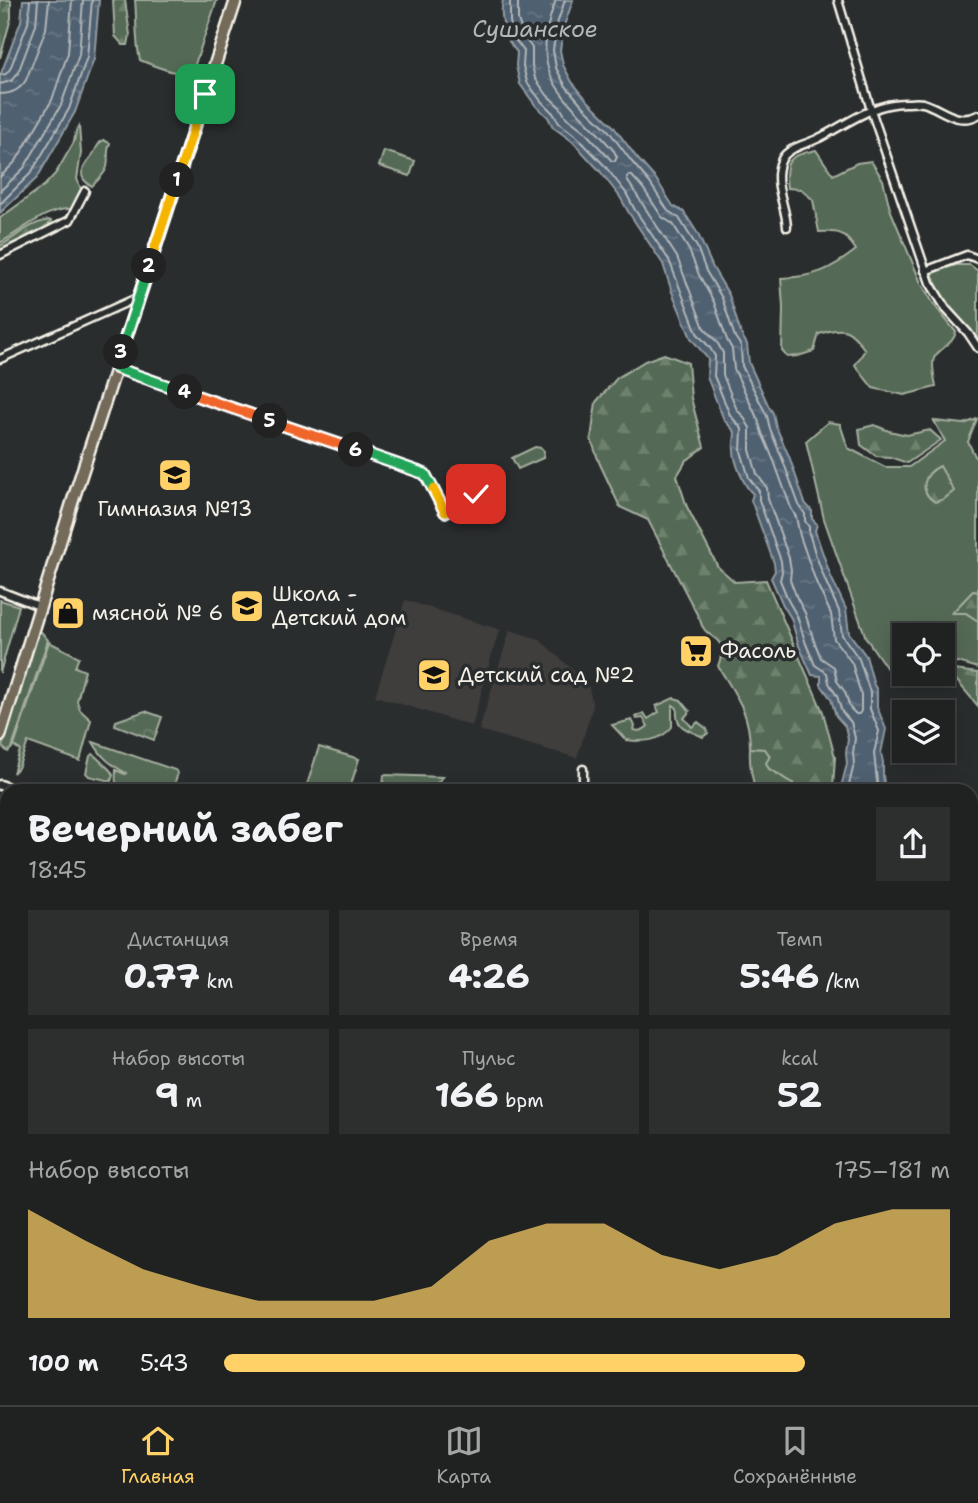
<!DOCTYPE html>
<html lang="ru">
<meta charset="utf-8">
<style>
:root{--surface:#202222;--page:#2d2f2f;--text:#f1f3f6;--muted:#a2a4a5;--line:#3d3f40;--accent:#ffd166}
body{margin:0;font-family:"Shantell Sans",sans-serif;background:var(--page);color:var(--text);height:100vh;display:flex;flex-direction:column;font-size:26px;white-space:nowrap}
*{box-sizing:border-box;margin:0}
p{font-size:23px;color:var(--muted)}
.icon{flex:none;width:38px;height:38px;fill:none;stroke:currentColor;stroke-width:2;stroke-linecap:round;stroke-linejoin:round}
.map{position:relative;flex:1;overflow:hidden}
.drawer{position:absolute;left:0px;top:784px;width:978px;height:621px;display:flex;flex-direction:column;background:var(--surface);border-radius:21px 21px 0 0;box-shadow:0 4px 18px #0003,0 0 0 2px var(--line)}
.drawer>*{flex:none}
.controls{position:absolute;left:892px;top:623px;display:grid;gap:14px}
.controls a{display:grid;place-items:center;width:63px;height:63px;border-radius:0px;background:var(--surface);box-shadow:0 4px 18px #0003,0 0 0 2px var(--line);font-size:35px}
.pin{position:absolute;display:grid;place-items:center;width:60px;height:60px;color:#fff;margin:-30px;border-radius:14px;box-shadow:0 4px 10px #0006}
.km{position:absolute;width:35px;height:35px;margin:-18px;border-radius:50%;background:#222;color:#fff;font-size:19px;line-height:35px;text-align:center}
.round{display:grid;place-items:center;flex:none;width:74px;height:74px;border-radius:0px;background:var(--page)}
.headline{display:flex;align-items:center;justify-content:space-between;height:119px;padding:0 28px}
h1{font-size:38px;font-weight:700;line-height:52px}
.metrics{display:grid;grid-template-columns:repeat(3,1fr);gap:10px;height:119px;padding:7px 28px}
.metrics div{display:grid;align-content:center;border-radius:0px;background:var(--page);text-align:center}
.metrics b{font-size:35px;font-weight:700}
.metrics small{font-size:19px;font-weight:400}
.metrics p{font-size:19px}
.chart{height:196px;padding:14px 28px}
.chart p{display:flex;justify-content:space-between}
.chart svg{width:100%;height:126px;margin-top:7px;fill:var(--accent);opacity:.7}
ul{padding:0 28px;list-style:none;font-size:23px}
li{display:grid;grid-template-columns:112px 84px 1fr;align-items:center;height:52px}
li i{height:18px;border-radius:9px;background:var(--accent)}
.dock{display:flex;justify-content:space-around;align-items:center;height:98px;border-top:2px solid var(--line);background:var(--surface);font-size:19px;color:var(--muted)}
.dock a{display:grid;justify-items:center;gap:4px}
.dock .current{color:var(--accent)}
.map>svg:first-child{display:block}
.built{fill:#403c3c}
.industrial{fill:url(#industrial-grid)}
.grass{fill:#556b56;stroke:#a4ae9f;stroke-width:2}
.forest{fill:url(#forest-firs);stroke:#a4ae9f;stroke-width:2}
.park{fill:url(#park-crowns);stroke:#a4ae9f;stroke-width:2}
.water{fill:url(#water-ripples);stroke:#919aa1;stroke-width:2}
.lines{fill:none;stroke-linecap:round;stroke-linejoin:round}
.shore{stroke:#b2b7b8;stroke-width:2}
.minor-casing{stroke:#f4f1e8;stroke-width:11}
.tertiary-casing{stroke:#f4f1e8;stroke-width:12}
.secondary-casing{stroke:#f4f1e8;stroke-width:13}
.primary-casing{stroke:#f4f1e8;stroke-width:15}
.minor{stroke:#2a2d2e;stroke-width:6}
.tertiary{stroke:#2a2d2e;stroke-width:7}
.secondary{stroke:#2a2d2e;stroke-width:8}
.primary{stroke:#736b5a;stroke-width:10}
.split-1-casing{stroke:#fff;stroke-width:14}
.split-2-casing{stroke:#fff;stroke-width:14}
.split-3-casing{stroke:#fff;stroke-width:14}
.split-4-casing{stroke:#fff;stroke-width:14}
.split-5-casing{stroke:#fff;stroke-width:14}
.split-6-casing{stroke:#fff;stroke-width:14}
.split-7-casing{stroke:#fff;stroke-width:14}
.split-8-casing{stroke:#fff;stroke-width:14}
.split-1{stroke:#f5b400;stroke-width:9}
.split-2{stroke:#f5b400;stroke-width:9}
.split-3{stroke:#22a559;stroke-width:9}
.split-4{stroke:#22a559;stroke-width:9}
.split-5{stroke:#f0652b;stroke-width:9}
.split-6{stroke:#f0652b;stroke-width:9}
.split-7{stroke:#22a559;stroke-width:9}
.split-8{stroke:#f5b400;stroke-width:9}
.labels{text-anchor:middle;stroke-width:7;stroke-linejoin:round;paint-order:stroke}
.poi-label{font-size:21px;fill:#f4f1e8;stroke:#2a2d2e;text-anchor:start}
.water-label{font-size:23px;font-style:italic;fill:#b2b7b8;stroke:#2a2d2e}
</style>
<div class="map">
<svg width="978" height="1405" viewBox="0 0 978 1405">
<defs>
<pattern id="industrial-grid" width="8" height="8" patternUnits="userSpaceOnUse" patternTransform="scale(1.75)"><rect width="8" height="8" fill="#403c3c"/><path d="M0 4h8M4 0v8" fill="none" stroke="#5c5958"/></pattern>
<pattern id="forest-firs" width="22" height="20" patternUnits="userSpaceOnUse" patternTransform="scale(1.75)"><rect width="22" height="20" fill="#556b56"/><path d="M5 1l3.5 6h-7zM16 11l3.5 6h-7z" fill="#6e816e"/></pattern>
<pattern id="park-crowns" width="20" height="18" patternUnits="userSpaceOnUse" patternTransform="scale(1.75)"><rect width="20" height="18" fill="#556b56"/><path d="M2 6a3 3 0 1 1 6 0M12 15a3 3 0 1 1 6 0" fill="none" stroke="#6e816e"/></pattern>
<pattern id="water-ripples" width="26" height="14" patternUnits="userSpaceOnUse" patternTransform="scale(1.75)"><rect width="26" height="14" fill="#4f6071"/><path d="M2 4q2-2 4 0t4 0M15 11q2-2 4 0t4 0" fill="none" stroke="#697785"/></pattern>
</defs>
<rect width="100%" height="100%" fill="#2a2d2e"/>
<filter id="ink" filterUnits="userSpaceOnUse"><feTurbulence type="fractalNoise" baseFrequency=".0143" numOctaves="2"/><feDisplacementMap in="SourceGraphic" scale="14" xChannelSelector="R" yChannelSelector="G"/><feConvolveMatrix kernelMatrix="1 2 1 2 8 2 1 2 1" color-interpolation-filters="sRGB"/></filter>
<g filter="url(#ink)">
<!-- built -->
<g class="built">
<path d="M405,600L501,630L498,634L492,654L472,726L375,696Z"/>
<path d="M510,630L539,639L574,671L589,688L593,706L577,758L479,730Z"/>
<path d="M971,1214L978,1232V1315H971Z"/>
</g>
<!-- industrial -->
<g class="industrial">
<path d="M971,1005L978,1011V1164L971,1169Z"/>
<path d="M0,1186L7,1190V1398H229L228,1405H0Z"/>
<path d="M298,1398H380V1405H306Z"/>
</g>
<!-- grass -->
<g class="grass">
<path d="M135,0H217L192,73C178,76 154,66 140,60C135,41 137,20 135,0Z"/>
<path d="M79,126L81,153L77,179L81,189L71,209C48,207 20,232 0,243V218L45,185L56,173L74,142L76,131Z"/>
<path d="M103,140L110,143C106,152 109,159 107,167C105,174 97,181 92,186C74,177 84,166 93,154C97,148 97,144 103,140Z"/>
<path d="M816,150L833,175L857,163L871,161L883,180L890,209L921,283L935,306L956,332C953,345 940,347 934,358C931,366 935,379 936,387L904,395L873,388L855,365L865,350C850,329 845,325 819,334L814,351L798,356L787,357L782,351L783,308L781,278C815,277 830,270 856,250C844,232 840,231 819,232L813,200L801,189L787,188C783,159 790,156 816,150Z"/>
<path d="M384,151L415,161L410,176L379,166Z"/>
<path d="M956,265H970L978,271V340L975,335C958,316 938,297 932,272Z"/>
<path d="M977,419L968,442L976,458L978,459V592L973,591L953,612L966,613L978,621V668L958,662L943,664V635H905V667L890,673L866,638L824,519L806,441L828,422L840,424L848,448L885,467H909L945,441L934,421L964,424Z"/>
<path d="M535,447L541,448L544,451L543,458L518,469L512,458Z"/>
<path d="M0,600L19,606L0,673Z"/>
<path d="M38,628L48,640L12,748L8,752L2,747Z"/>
<path d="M49,642L79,657L75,667L85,671L77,701L80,710L91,720L80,761L28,742L18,768L13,773L20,750L14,746Z"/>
<path d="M674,698L681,700L690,711L684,718L692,727L698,722L707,729L708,733L703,737C687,729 675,729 677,708L673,705L672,709V727C660,742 643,742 626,740L612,725L632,720L635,726L634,730C640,732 644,730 648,726L643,718L637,719L636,717L644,713L648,719L659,712L656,706Z"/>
<path d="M93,742L175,770L178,773L172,791C160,791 122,793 116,782C115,780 116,773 116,770L125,774L126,773C110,764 102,758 93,742Z"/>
<path d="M319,747L359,759L349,791H305Z"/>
<path d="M756,747L765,748C777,765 772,774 793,783L794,791H756C751,776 749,764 750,748Z"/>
<path d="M93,754L110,770L113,775L111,781L89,776L86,773L90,756Z"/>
<path d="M384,775L443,777L433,787L408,788L383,785Z"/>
<path d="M7,906V1091L0,1086V908Z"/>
</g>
<!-- forest -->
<g class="forest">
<path d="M0,0H11V18L0,58Z"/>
<path d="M113,0H125L130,35L128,45H123L115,36Z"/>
<path d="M48,220L51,221L47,228L0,252V246C17,236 29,224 48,220Z"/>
<path d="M664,354L688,363L691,398L704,447L686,461L677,476L687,507L718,567L735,582L766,580L823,712L835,757L833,787L827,791H794L793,783C784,779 778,773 769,769L766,763L770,756L765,749L750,748C750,712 736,696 718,666C731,632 705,643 700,620L648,520L620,507L599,462L591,439L596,402L617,378L645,361Z"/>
<path d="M874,425L889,431L907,435L930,430L941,440L907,463L890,457L876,456L861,445L859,429Z"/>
<path d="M940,466L954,491L944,499L935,502C918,491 923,474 940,466Z"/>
<path d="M973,591L978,592V621L966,613H952Z"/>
<path d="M954,670L978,673V706L952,675Z"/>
</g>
<!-- park -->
<path class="park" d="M145,711L162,717L154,740L115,725L116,721Z"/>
<!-- water -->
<g class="water">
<path d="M23,0H99L94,59L75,112L37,178L0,213V76L21,21Z"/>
<path d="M503,0H573L564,26L560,50L563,65L572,82L587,100L613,126L637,158L656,179L673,206L684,212L698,234L713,268L729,295L741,334L747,344L749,363L769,407L773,413L776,427L789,456L805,503L812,511V519L817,524L815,531L822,551L831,577L846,609L849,633L866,656L874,685L877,690V707L886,729L881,753L883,762V775L885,791H843L841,787L847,764L846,753L848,739L845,726L836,716L831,699L821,685V676L812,675L799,646L791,618L783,605L771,578L775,571L774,563L751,500L753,494C744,486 734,462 734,450C733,445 735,438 735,432L724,420L707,377L708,359L691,338L672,292L663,264L629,213L620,197L599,170L572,141L553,127L548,117L536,106L520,84L516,66L517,52C505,40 499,17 503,0Z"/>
</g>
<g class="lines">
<!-- shore -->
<g class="shore">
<path d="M510,0V22L516,41L524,51L523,66L527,82L541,101L553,113L559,123L576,136L605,166L626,193L635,210L669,260L697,333L710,348L715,356L714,376L730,415L742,429L741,451L749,478L759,491V500L781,561L782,572L780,580L789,602L797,616L806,644L815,665L827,673L829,683L837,696L842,712L851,722L855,738L853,753L854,764L849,785V791"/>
<path d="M518,0V20L524,36L532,48V65L535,78L547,95L560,107L566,117L583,130L612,161H615L617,157L614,151C569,97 524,81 556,0"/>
<path d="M565,0L557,24L553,50L556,68L565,85L582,105L608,130L632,162L650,183L668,211L679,218L697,247L706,271L722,298L735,337L741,346L742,366L767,416L770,429L782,458L799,505L805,514V521L809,527V533L815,553L825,580L839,611L842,635L859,659L870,692V709L879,731L874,753L878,791"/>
<path d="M0,75L6,74L10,69L28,23L30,0"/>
<path d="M0,84L11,81L18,73L36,25L38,0"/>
<path d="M0,94C12,94 20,90 26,80L46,29L49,0"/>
<path d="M629,175L632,176L643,188L662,217L673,224L689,250L699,275L714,302L727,340L732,349L734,369L758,420L762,433L774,461L791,508L796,517L800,536L816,582L831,614L834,639L852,663L861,695V711L859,714H856L850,708L845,692L837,681L834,667L821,658L814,641L805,613L797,598L790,580L791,570L789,558L768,499L767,488L757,474L750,450V428L743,416L737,410L723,375V353L717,342L704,328L677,257L627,180V177Z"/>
<path d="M0,177L16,161L52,100L68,53L72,0"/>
<path d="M0,191L24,168L61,105L79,55L83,0"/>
<path d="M0,204L31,173L69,109L87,57L92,0"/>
</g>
<!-- minor casing -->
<g class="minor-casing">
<g id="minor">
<path d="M838,0L871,110L930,283L946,309L968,333L978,348"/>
<path d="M787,227C786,205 771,181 782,159C788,147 808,144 819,138C847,124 874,102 907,103C912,103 918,102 923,103C943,109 957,126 978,115"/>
<path d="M0,255L70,220L85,191"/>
<path d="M925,271L967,255L978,259"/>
<path d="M0,359L139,297"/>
<path d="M116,368L425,474L445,512L476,494"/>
<path d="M0,591L39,606"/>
<path d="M583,769V791"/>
<path d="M971,1355H978"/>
<path d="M594,1398V1405"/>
<path d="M805,1398V1405"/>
</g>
</g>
<!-- tertiary casing -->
<g class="tertiary-casing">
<path id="tertiary" d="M415,1398V1405"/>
</g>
<!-- secondary casing -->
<g class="secondary-casing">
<g id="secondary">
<path d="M0,785L17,791"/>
<path d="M971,1201L978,1210"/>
<path d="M734,1405V1398"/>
</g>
</g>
<!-- primary casing -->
<g class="primary-casing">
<path id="primary" d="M0,736L73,500L236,0"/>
</g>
<!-- minor -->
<use href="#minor" class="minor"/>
<!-- tertiary -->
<use href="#tertiary" class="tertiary"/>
<!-- secondary -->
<use href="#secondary" class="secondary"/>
<!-- primary -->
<use href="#primary" class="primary"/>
</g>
</g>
<g class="lines" filter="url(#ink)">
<!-- split-1 casing -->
<g class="split-1-casing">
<path id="split-1" d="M177,180L205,94"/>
</g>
<!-- split-2 casing -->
<g class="split-2-casing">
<path id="split-2" d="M149,266L177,180"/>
</g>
<!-- split-3 casing -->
<g class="split-3-casing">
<path id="split-3" d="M121,352L149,266"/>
</g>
<!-- split-4 casing -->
<g class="split-4-casing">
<path id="split-4" d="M121,352L116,368L185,392"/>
</g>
<!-- split-5 casing -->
<g class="split-5-casing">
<path id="split-5" d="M185,392L270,421"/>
</g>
<!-- split-6 casing -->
<g class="split-6-casing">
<path id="split-6" d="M270,421L356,450"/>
</g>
<!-- split-7 casing -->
<g class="split-7-casing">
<path id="split-7" d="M356,450L425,474L433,489"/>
</g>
<!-- split-8 casing -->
<g class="split-8-casing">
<path id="split-8" d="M433,489L445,512L476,494"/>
</g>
<!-- split-1 -->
<use href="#split-1" class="split-1"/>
<!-- split-2 -->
<use href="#split-2" class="split-2"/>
<!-- split-3 -->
<use href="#split-3" class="split-3"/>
<!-- split-4 -->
<use href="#split-4" class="split-4"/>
<!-- split-5 -->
<use href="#split-5" class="split-5"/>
<!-- split-6 -->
<use href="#split-6" class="split-6"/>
<!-- split-7 -->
<use href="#split-7" class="split-7"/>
<!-- split-8 -->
<use href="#split-8" class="split-8"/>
</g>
<!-- icons -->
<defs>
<g id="school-square" transform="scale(1.75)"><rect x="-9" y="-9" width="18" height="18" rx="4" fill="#ffd166" stroke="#2a2d2e"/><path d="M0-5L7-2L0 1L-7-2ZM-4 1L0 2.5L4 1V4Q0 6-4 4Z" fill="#111"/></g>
<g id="shop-square" transform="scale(1.75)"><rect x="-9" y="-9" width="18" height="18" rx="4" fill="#ffd166" stroke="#2a2d2e"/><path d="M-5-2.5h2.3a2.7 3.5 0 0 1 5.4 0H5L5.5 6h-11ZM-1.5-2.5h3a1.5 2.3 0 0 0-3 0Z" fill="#111"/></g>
<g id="supermarket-square" transform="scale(1.75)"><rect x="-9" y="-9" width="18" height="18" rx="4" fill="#ffd166" stroke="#2a2d2e"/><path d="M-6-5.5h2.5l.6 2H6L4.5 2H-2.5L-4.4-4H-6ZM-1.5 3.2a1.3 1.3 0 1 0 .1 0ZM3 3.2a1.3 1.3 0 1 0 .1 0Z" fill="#111"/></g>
</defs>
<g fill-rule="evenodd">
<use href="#school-square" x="175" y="475"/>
<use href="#school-square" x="247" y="606"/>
<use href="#shop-square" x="68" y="613"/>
<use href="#supermarket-square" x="696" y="651"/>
<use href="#school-square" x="434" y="675"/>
</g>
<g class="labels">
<!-- poi labels -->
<g class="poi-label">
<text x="175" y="516" text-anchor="middle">Гимназия №13</text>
<text x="272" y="601">Школа -<tspan x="272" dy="24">Детский дом</tspan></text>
<text x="92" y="620">мясной № 6</text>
<text x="720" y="658">Фасоль</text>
<text x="458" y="682">Детский сад №2</text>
</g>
<!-- water labels -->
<g class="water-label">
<text x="535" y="37">Сушанское</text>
</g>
</g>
</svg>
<div class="controls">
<a><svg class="icon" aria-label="locate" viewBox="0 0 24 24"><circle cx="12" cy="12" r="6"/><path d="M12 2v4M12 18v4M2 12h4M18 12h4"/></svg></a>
<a><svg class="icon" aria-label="layers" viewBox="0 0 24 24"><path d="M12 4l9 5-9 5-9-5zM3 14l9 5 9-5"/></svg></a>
</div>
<div class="pin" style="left:205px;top:94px;background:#1e9e55"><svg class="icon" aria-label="arrive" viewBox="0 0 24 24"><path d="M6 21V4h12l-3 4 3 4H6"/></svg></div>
<div class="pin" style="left:476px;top:494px;background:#d93025"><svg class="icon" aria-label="check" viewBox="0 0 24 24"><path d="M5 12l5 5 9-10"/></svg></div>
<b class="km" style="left:177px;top:180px">1</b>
<b class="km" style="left:149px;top:266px">2</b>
<b class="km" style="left:121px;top:352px">3</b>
<b class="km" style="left:185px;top:392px">4</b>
<b class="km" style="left:270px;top:421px">5</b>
<b class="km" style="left:356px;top:450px">6</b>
<section class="drawer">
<div class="headline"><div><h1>Вечерний забег</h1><p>18:45</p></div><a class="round"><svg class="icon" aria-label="share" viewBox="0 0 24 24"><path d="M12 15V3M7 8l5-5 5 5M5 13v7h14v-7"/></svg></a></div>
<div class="metrics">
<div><p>Дистанция</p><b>0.77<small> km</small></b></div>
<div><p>Время</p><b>4:26</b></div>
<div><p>Темп</p><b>5:46<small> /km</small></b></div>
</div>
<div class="metrics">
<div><p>Набор высоты</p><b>9<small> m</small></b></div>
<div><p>Пульс</p><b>166<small> bpm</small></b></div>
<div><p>kcal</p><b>52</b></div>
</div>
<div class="chart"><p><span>Набор высоты</span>175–181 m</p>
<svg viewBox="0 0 160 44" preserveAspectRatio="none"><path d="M0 44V6L10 17L20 27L30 33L40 38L50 38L60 38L70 33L80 17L90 11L100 11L110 22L120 27L130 22L140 11L150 6L160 6V44z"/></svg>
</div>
<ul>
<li><b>100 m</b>5:43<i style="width:80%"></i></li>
</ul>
</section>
</div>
<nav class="dock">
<a class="current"><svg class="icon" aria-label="home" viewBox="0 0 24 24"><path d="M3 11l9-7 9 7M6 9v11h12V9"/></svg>Главная</a>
<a><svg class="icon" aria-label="map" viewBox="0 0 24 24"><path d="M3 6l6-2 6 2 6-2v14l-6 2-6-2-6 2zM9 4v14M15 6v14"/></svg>Карта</a>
<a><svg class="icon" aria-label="saved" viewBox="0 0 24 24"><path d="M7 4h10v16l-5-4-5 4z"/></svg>Сохранённые</a>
</nav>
